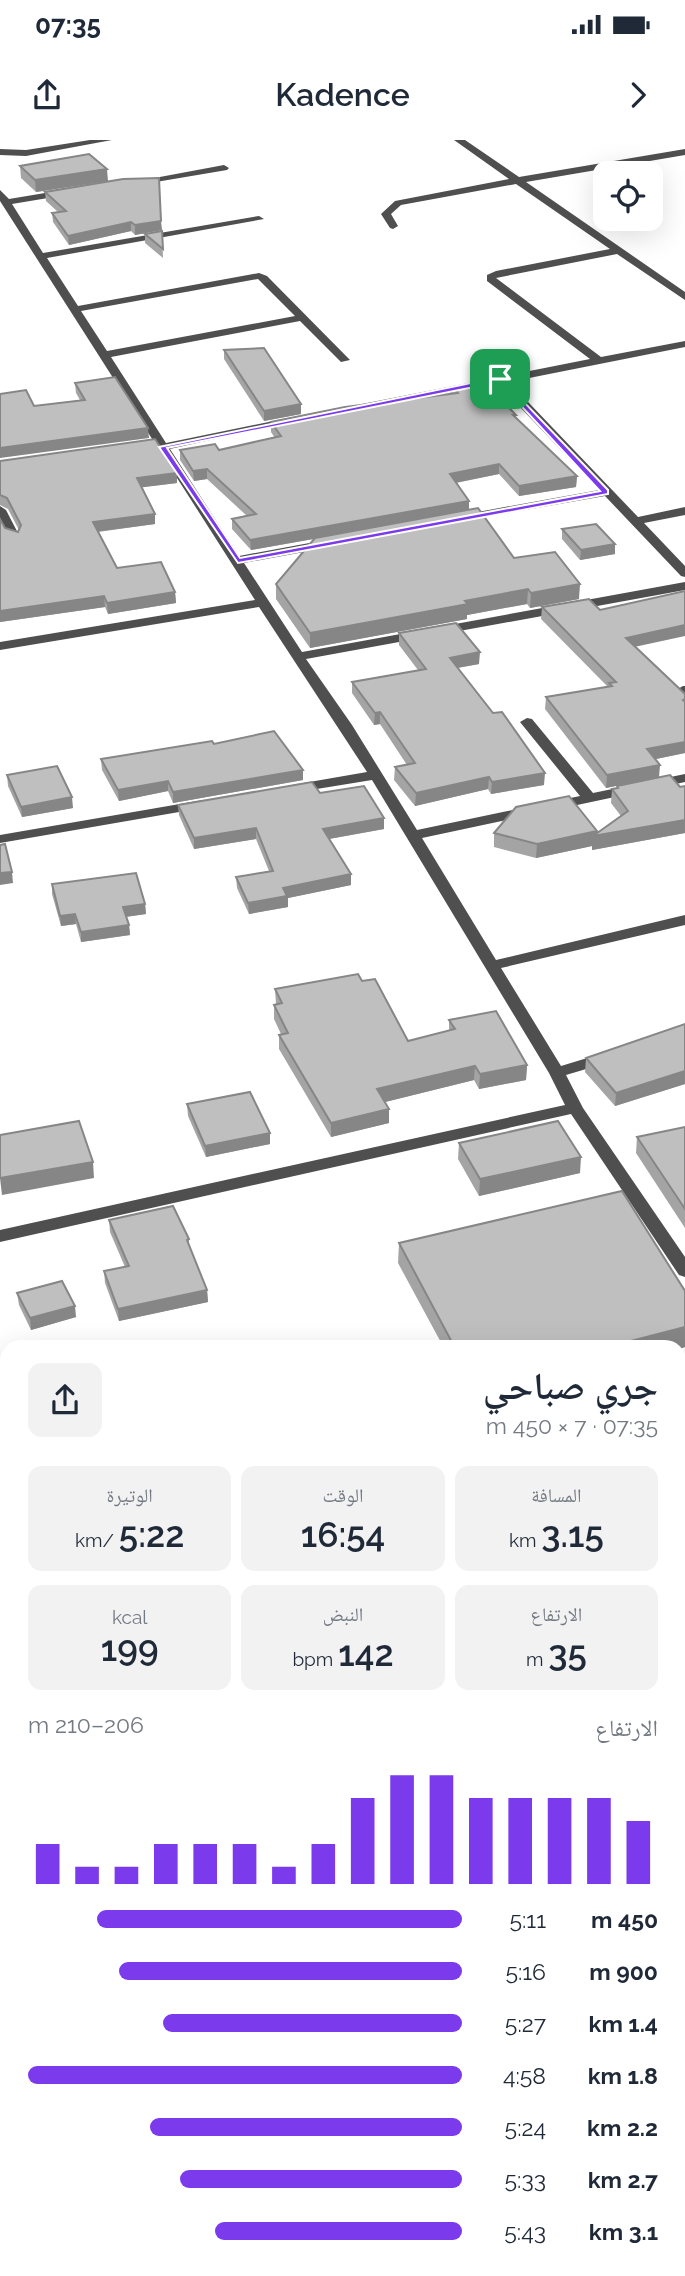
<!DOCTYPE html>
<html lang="ar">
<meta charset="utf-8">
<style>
:root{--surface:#fff;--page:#f2f2f3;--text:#1f2937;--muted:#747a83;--accent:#7c3aed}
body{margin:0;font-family:Raleway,"Noto Naskh Arabic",sans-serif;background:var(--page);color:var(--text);direction:rtl;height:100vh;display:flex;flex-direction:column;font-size:26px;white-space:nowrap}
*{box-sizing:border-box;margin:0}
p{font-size:23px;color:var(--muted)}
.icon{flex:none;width:38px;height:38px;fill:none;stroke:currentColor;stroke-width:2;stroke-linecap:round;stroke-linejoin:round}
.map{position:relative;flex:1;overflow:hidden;direction:ltr}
.details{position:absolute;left:0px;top:1200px;width:686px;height:936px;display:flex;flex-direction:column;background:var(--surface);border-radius:21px 21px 0 0;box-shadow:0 7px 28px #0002;direction:rtl}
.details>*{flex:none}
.tools{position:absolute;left:593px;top:21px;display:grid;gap:14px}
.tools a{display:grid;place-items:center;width:70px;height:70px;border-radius:14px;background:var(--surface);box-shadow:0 7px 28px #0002;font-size:35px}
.pin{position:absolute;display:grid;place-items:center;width:60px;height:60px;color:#fff;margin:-30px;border-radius:14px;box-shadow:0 4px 10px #0006}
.round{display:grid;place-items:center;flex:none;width:74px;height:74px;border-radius:14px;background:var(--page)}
.summary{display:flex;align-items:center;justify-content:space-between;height:119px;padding:0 28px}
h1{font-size:38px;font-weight:600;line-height:52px}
.metrics{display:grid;grid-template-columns:repeat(3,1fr);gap:10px;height:119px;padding:7px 28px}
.metrics div{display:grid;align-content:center;border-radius:14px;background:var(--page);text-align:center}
.metrics b{font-size:35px;font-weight:600}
.metrics small{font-size:19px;font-weight:400}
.metrics p{font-size:19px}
.chart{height:196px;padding:14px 28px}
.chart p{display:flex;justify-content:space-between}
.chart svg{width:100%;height:126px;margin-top:7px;stroke:var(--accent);stroke-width:6}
ul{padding:0 28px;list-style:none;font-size:23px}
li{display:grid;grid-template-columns:112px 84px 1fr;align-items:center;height:52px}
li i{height:18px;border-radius:9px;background:var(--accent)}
.status{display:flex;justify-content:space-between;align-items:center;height:49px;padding:0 35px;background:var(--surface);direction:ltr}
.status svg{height:19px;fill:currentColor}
header{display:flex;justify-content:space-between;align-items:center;height:91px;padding:0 28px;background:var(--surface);font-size:32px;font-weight:600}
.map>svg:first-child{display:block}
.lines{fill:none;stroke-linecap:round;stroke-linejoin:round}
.path{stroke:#717171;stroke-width:5;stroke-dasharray:2.5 4.5;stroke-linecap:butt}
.minor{fill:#4f4f4f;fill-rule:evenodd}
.wall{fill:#a4a4a4}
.shaded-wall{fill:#868686}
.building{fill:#bfbfbf;stroke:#868686;stroke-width:2}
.route{fill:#7c3aed;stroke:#fff;stroke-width:2;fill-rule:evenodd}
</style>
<div class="status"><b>07:35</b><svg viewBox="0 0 49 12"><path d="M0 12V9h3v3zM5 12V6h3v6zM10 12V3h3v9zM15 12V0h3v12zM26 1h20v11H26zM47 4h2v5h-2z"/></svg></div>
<header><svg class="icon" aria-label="forward" viewBox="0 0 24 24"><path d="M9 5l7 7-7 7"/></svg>Kadence<svg class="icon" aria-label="share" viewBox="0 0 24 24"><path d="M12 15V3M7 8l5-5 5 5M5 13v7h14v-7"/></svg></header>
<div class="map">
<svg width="685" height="2136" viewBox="0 0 685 2136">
<rect width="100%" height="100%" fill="#fff"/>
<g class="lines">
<!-- path -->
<g class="path">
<path d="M679,1443L685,1441"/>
<path d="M0,1587L7,1585"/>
</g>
<!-- minor -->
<g class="minor">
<path d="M90,0H112L26,16L0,15V9L26,10Z"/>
<path d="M454,0H465L519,37L685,9V15L526,42L685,152V160L617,114L496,138L601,217L685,201V207L509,242L638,377L685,367V375L644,383L685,426V437L681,436L605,356L457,382V376L461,375L599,350L498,244L362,270L356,267L362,264L590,219L487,141V135L496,131L610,109L516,44L401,65L391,74L398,86L393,89L390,88L381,74L395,61L509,39Z"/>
<path d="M224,25L229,28L227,30L138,45L133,42Z"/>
<path d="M69,49L72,50V54L12,64L43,113L259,76L264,79L47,118L78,166L259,133L267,136L350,220L341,222L300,181L111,217L166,303L293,277L299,280L170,309L239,416L331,399L337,403L331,407L244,423L302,512L685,442V450L306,519L352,585L417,690L580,656L520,582L527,578L532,579L593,653L685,634V642L422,698L496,820L685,775V785L501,828L561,926L607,912L615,917L613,921L566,935L583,968L685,1117V1137L679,1135L571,974L0,1102V1090L565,965L549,933L372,640L292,653L285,649L292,645L367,632L259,467L0,510V502L255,460L0,61V50L9,59ZM258,139L295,176L107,211L81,171Z"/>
<path d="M0,366L6,370L20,397L18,400L8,397L0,382Z"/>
<path d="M683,546H685V556L676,550Z"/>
<path d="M203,660L208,661L210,664L208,667L0,703V695Z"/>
<path d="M685,1224V1238L679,1239V1225Z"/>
<path d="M7,1376V1390L0,1391V1377Z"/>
<path d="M679,2084L685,2086V2120L679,2118Z"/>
<path d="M58,2130H90L87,2136H55Z"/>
</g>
</g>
<!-- wall -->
<g class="wall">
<path d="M20,26L108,41L36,52L21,38Z"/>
<path d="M45,52L162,90L135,95L131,91L69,105L53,82L52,73L58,72L46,61Z"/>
<path d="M162,91L163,118L145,103V94Z"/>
<path d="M224,210L301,274L264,281L224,219Z"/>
<path d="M75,243L149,298L34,266L80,260L76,253Z"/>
<path d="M454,248L516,275V278L577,336L576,347L519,356L499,334L456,343L469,370L514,418L579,459L530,468L527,464L467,475V479L310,508L276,459V444L314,399L251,410L232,389V379L247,376L207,339L194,341L180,320V310H219L275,298L271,292V282L454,253Z"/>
<path d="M0,321L177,343L142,347L155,384L98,392L117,428L175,452L176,463L108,474L105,467L0,482L5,388L18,392L19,390L8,369L0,365Z"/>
<path d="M562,389L615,404V414L580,420L562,399Z"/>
<path d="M542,467L600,470L636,507L685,554V613L656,619L659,637L606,648L545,569L546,557L608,547L541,479Z"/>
<path d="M399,493L479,524L458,528L544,645L491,654L488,649L415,666L394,640L395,627L407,625L380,584L374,585L352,553V542L418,530L399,505Z"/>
<path d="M214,604L303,630V640L173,663L168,651L119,661L102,630L101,619Z"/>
<path d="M7,635L73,668L22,677L8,646Z"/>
<path d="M617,646L680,647L685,646V693L592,710V706L536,718L494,707V693L597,691V694L621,676L611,663L612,649H617Z"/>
<path d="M320,653L384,689L329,699L351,734V745L288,758V767L249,774L237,748L236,737L269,731L256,699L194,709L179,675L178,665Z"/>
<path d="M52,744L145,764L146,774L126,777L129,785L130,795L81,802L76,784L61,786L52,754Z"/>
<path d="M362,841L408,901L449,891V880L527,925L526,940L479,949L474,940L385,962L389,969V983L331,997L279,909V895L281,894L274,879V865L276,864L275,849Z"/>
<path d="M685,884V944L615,966L585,932L586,918Z"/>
<path d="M187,964L270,993V1004L206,1017L188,976Z"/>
<path d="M685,987V1088L636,1013L637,997Z"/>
<path d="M459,1003L580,1033L479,1056L458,1019Z"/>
<path d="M109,1080L189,1099V1106L207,1150L208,1162L119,1181L105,1143L104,1131L125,1127L110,1092Z"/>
<path d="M399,1103L685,1151V1207L679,1209V1208H444L398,1123Z"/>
<path d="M17,1153L76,1177L31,1190L19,1165Z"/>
</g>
<!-- shaded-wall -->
<g class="shaded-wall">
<path d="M107,29L108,41L36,52L35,40Z"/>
<path d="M161,81L162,90L135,95V85Z"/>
<path d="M131,82V91L69,105L68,96Z"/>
<path d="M301,264V274L264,281V271Z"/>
<path d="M148,288L149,298L0,318V308Z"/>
<path d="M499,324V334L449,344L450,334Z"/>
<path d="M207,329V339L194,341L193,331Z"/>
<path d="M177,333V343L137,348V338Z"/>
<path d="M577,336L576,347L519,356V346Z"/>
<path d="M469,361V371L251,410L250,400Z"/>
<path d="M155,374V384L94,392L93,382Z"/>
<path d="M615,404V414L580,420L581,410Z"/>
<path d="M580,444L579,459L530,468L531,453Z"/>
<path d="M528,449L527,464L467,475V479L310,508V493L465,461Z"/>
<path d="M175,452L176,463L108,474L107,463Z"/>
<path d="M104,456L105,467L0,482V471Z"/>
<path d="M685,485V496L625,509L626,498Z"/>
<path d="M480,512L479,524L450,529V518Z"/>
<path d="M380,572V584L374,585L375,573Z"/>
<path d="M685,602V613L646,621L647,609Z"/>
<path d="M660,625L659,637L606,648L607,635Z"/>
<path d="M303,630V640L173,663V652Z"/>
<path d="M545,633L544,645L491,654L492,642Z"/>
<path d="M489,637L488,649L415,666L416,653Z"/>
<path d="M168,641V651L119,661L118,650Z"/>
<path d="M72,657L73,668L22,677L21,667Z"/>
<path d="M384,678V689L323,700V689Z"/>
<path d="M685,680V693L592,710V706L536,718L537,704L597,691L596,696Z"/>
<path d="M256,688V699L194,709V698Z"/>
<path d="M12,732L13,743L0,745V733Z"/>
<path d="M351,734V745L288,758V767L249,774L248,763L283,748Z"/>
<path d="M145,764L146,774L124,777L123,767Z"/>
<path d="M75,774L76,784L61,786L60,776Z"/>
<path d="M129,785L130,795L81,802V792Z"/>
<path d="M527,925L526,940L479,949L480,934Z"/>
<path d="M475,926L474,940L377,964V949Z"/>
<path d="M685,931V944L615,966L616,953Z"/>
<path d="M389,969V983L331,997V983Z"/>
<path d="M270,993V1004L206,1017L205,1006Z"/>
<path d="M581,1017L580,1033L479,1056L480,1039Z"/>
<path d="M93,1022L94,1038L2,1055L0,1038Z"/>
<path d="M207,1150L208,1162L119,1181L118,1169Z"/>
<path d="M75,1166L76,1177L31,1190L30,1178Z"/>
<path d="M685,1187V1207L679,1209V1208H604Z"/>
<path d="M685,1419V1434L679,1436V1420Z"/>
<path d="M685,1526V1542L679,1544V1528Z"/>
<path d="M685,1896V1911L679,1913V1898Z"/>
</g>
<!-- building -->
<g class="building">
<path d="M89,14L107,29L35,40L20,26Z"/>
<path d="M159,38L161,81L135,85L131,82L68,96L52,73L66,71L45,52L123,39Z"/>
<path d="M162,91L163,109L145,94Z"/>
<path d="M264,208L301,264L264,271L224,210Z"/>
<path d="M115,237L148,288L0,308V254L26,250L34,266L85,260L75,243Z"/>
<path d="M485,243L516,275H513L577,336L519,346L499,324L450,334L469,361L250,400L232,379L256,374L207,329L193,331L180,310L215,304L219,310L281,296L271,282L345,267L458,253L454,248Z"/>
<path d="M155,299L177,333L137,338L155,374L93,382L117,428L161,422L175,452L107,463L104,456L0,471V379L5,388L18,392L21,385L7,358L0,355V321Z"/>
<path d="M478,368L514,418L555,412L580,444L531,453L528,449L465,461L468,464L310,493L276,444L315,398Z"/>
<path d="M596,384L615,404L581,410L562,389Z"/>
<path d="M685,451V485L626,498L685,554V559L683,560L685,562V602L647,609L660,625L607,635L546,557L612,546L609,543L616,542L542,467L589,459L600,470Z"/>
<path d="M456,483L480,512L450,518L493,573L502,572L545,633L492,642L489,637L416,653L395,627L415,623L380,572L375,573L352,542L426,529L399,493Z"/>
<path d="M274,591L303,630L173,652L168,641L118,650L101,619L212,601L214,604Z"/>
<path d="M57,626L72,657L21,667L7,635Z"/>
<path d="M670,635L680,647L685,646V680L593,696L628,671L612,649L618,648L617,646Z"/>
<path d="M312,642L320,653L364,646L384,678L323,689L351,734L283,748L287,756L248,763L236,737L273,731L256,688L194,698L178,665Z"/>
<path d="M569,656L597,691L537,704L494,693L516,667Z"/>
<path d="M5,704L12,732L0,733V705Z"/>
<path d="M136,733L145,764L123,767L129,785L81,792L75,774L60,776L52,744Z"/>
<path d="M358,834L362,841L375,839L408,901L455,889L449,880L496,871L527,925L480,934L475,926L377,949L389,969L331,983L279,895L288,893L274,865L282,863L275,849Z"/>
<path d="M685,884V931L616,953L586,918Z"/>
<path d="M250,952L270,993L205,1006L187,964Z"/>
<path d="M79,981L93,1022L0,1038V995Z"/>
<path d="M558,981L581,1017L480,1039L459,1003Z"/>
<path d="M685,987V1069L637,997Z"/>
<path d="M622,1051L685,1151V1187L604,1208H455L399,1103Z"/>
<path d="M173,1066L189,1099L187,1100L207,1150L118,1169L104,1131L129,1126L109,1080Z"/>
<path d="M62,1141L75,1166L30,1178L17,1153Z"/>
<path d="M685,1300V1419L679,1420V1301Z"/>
<path d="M685,1468V1526L679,1528V1469Z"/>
<path d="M679,1830L683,1837L685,1838V1896L679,1898Z"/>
<path d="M562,2130H595L602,2133L610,2130H641L642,2132L648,2130L652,2136H548Z"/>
</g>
<!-- route -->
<path class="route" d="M500,237L608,350V354L238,423L159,307ZM499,242L600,351L240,418L167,308Z"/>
</svg>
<div class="tools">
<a><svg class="icon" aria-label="locate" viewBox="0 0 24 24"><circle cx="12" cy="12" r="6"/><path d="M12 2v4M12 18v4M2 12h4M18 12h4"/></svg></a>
</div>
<div class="pin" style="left:500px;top:239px;background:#1e9e55"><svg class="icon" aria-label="arrive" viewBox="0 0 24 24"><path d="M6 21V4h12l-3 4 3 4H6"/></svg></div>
<section class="details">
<div class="summary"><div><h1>جري صباحي</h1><p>07:35 · 7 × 450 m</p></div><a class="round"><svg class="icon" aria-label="share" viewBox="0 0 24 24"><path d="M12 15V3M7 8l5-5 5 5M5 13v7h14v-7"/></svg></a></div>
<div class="metrics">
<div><p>المسافة</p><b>3.15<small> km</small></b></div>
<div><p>الوقت</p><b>16:54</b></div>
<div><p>الوتيرة</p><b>5:22<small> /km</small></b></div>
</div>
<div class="metrics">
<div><p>الارتفاع</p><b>35<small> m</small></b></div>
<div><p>النبض</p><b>142<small> bpm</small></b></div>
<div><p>kcal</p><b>199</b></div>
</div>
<div class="chart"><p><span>الارتفاع</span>206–210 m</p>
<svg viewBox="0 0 160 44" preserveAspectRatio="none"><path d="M5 44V30M15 44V38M25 44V38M35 44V30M45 44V30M55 44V30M65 44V38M75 44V30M85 44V14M95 44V6M105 44V6M115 44V14M125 44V14M135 44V14M145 44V14M155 44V22"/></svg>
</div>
<ul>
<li><b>450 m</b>5:11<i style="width:84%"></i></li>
<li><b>900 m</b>5:16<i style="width:79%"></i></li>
<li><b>1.4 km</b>5:27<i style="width:69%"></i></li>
<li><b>1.8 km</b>4:58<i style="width:100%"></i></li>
<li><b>2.2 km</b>5:24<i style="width:72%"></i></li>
<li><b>2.7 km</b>5:33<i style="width:65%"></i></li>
<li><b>3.1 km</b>5:43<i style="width:57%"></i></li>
</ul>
</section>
</div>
